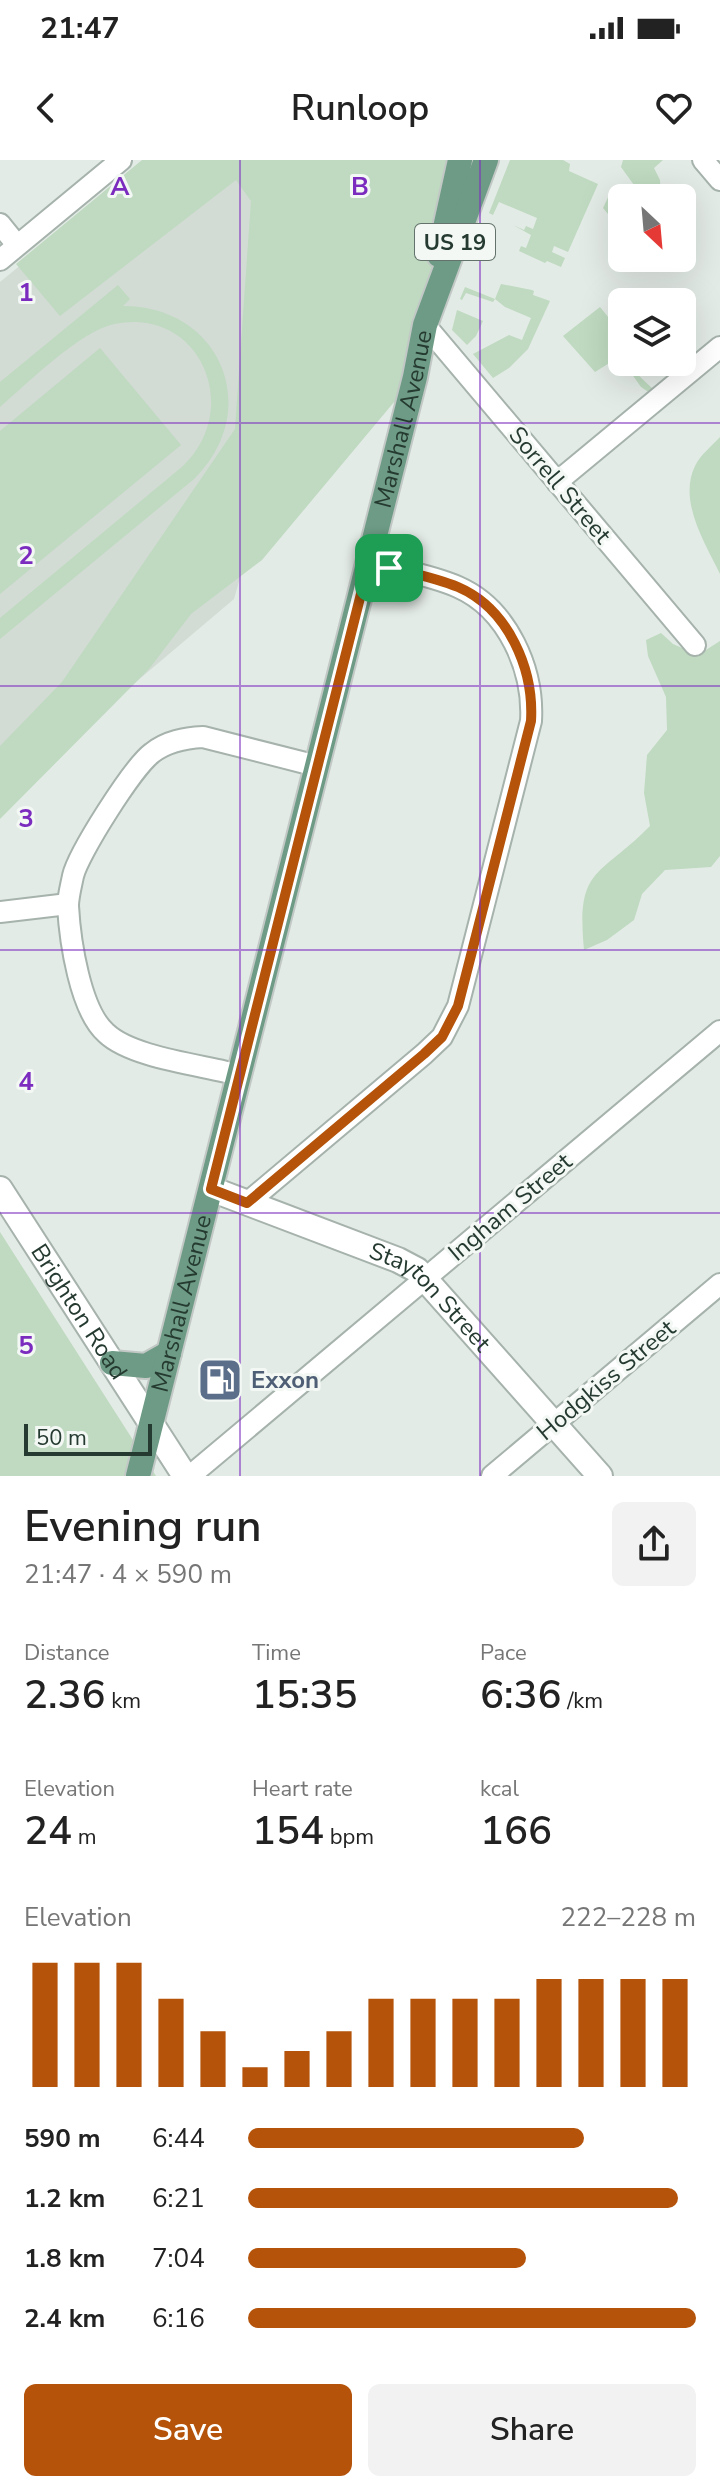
<!DOCTYPE html>
<meta charset="utf-8">
<style>
:root{--surface:#fff;--page:#f2f2f2;--text:#222;--muted:#767676;--accent:#b45309}
body{margin:0;font-family:"Nunito Sans",sans-serif;background:var(--page);color:var(--text);height:100vh;display:flex;flex-direction:column;font-size:30px;white-space:nowrap}
*{box-sizing:border-box;margin:0}
p{font-size:26px;color:var(--muted)}
.icon{flex:none;width:44px;height:44px;fill:none;stroke:currentColor;stroke-width:2;stroke-linecap:round;stroke-linejoin:round}
.map{position:relative;height:1316px;overflow:hidden}
.details{display:flex;flex-direction:column;background:var(--surface);flex:1}
.details>*{flex:none}
.needle{width:52px;rotate:154deg}
.controls{position:absolute;left:608px;top:24px;display:grid;gap:16px}
.controls a{display:grid;place-items:center;width:88px;height:88px;border-radius:12px;background:var(--surface);box-shadow:0 8px 32px #0002;font-size:40px}
.scale{position:absolute;left:24px;bottom:20px;width:128px;box-sizing:border-box;padding-left:8px;border:4px solid #253a30;border-top:0;font-size:22px;line-height:28px;white-space:nowrap;color:#253a30;-webkit-text-stroke:6px #f3f8f5;paint-order:stroke}
.pin{position:absolute;display:grid;place-items:center;width:68px;height:68px;color:#fff;margin:-34px;border-radius:16px;box-shadow:0 4px 12px #0006}
.round{display:grid;place-items:center;flex:none;width:84px;height:84px;border-radius:12px;background:var(--page)}
.headline{display:flex;align-items:center;justify-content:space-between;height:136px;padding:0 24px}
h1{font-size:44px;font-weight:600;line-height:60px}
.stats{display:grid;grid-template-columns:repeat(3,1fr);gap:12px;height:136px;padding:8px 24px}
.stats div{display:grid;align-content:center}
.stats b{font-size:40px;font-weight:600}
.stats small{font-size:22px;font-weight:400}
.stats p{font-size:22px}
.chart{height:224px;padding:16px 24px}
.chart p{display:flex;justify-content:space-between}
.chart svg{width:100%;height:144px;margin-top:8px;stroke:var(--accent);stroke-width:6}
.button{display:flex;gap:16px;margin-top:auto;padding:16px 24px}
.button a{flex:1;height:92px;border-radius:12px;background:var(--accent);color:#fff;font-size:32px;font-weight:600;line-height:92px;text-align:center}
.button a+a{background:var(--page);color:var(--text)}
ul{padding:0 24px;list-style:none;font-size:26px}
li{display:grid;grid-template-columns:128px 96px 1fr;align-items:center;height:60px}
li i{height:20px;border-radius:10px;background:var(--accent)}
.status{display:flex;justify-content:space-between;align-items:center;height:56px;padding:0 40px;background:var(--surface);direction:ltr}
.status svg{height:22px;fill:currentColor}
header{display:flex;justify-content:space-between;align-items:center;height:104px;padding:0 24px;background:var(--surface);font-size:36px;font-weight:600}
.map>svg:first-child{display:block}
.built{fill:#d2dbd4}
.green{fill:#bfdac0}
.lines{fill:none;stroke-linecap:round;stroke-linejoin:round}
.minor-casing{stroke:#a6b2ac;stroke-width:24}
.tertiary-casing{stroke:#a6b2ac;stroke-width:28}
.primary-casing{stroke:#c2c8c5;stroke-width:28}
.minor{stroke:#fff;stroke-width:20}
.tertiary{stroke:#fff;stroke-width:24}
.primary{stroke:#6d9b85;stroke-width:24}
.route-casing{stroke:#fff;stroke-width:16}
.route{stroke:#b45309;stroke-width:10}
.grid{fill:none;stroke:#7b2cbf;stroke-width:2;stroke-opacity:0.55}
.labels{text-anchor:middle;stroke-width:6;stroke-linejoin:round;paint-order:stroke}
.shield{fill:#f3f8f5;stroke:#63736b;stroke-width:2}
.shield-label{font-size:22px;font-weight:bold;fill:#253a30}
.street-label{font-size:24px;fill:#253a30;stroke:#f3f8f5}
.service-label{font-size:24px;font-weight:bold;fill:#4e5e75;stroke:#f3f8f5;text-anchor:start}
.grid-label{font-size:26px;text-anchor:middle;font-weight:bold;fill:#7b2cbf;stroke:#f3f8f5;stroke-width:6;stroke-linejoin:round;paint-order:stroke}
</style>
<div class="status"><b>21:47</b><svg viewBox="0 0 49 12"><path d="M0 12V9h3v3zM5 12V6h3v6zM10 12V3h3v9zM15 12V0h3v12zM26 1h20v11H26zM47 4h2v5h-2z"/></svg></div>
<header><svg class="icon" aria-label="back" viewBox="0 0 24 24"><path d="M15 5l-7 7 7 7"/></svg>Runloop<svg class="icon" aria-label="heart" viewBox="0 0 24 24"><path d="M12 20l-8-8c-3-5 5-10 8-4 3-6 11-1 8 4z"/></svg></header>
<div class="map">
<svg width="720" height="1316" viewBox="0 0 720 1316">
<rect width="100%" height="100%" fill="#e3ebe6"/>
<!-- built -->
<path class="built" d="M149,0H285L340,69L234,439L0,637V122Z"/>
<!-- green -->
<g class="green">
<path d="M142,0H460L415,217L262,400L191,454L149,509L0,659V586L62,522L235,269L251,41L236,20L60,156L16,104Z"/>
<path d="M510,0H563L570,4L569,11L598,24L568,92L554,86L552,92L565,98L561,107L547,101L545,103L519,91L521,86L526,88L531,75L513,65L524,70L526,66L533,69L537,58L499,42L493,55L489,53Z"/>
<path d="M623,0H663L654,8L660,20L661,38H622V43L608,54L603,48L610,33L614,37L617,35L620,37L634,25L621,7Z"/>
<path d="M501,124L532,130L534,131L533,135L550,141L528,189L509,208L493,218L473,194L509,175L522,180L531,158L505,147L495,139L493,142L466,133L462,140L460,139L465,127L495,139Z"/>
<path d="M118,125L130,139L123,146C221,146 264,250 194,319L0,479V458L183,306C244,247 199,146 114,164C79,172 29,222 0,247V222Z"/>
<path d="M600,147L622,174V202L647,203L637,214L653,229L650,233L641,227L629,210L627,213L621,212L611,202L595,212L563,176Z"/>
<path d="M457,150L483,161L476,176L467,185L452,170Z"/>
<path d="M100,188L181,285L0,434V271Z"/>
<path d="M720,277V414C705,383 678,341 695,306C700,295 713,285 720,277Z"/>
<path d="M661,473L673,484L698,495L720,481V696L711,707L665,710L642,734L634,760L607,780L584,790C576,706 599,718 650,666L644,633L647,595L667,570L666,537L648,496L646,480Z"/>
<path d="M0,1072L156,1316H0Z"/>
</g>
<g class="lines">
<!-- minor casing -->
<g class="minor-casing">
<g id="minor">
<path d="M703,0L720,20"/>
<path d="M0,64L17,85"/>
<path d="M0,100L121,0"/>
<path d="M425,165L695,485"/>
<path d="M557,322L720,187"/>
<path d="M0,752L68,744"/>
<path d="M239,915C203,905 132,898 106,873C80,850 70,781 68,746C68,737 71,726 73,716C78,694 133,607 152,593C167,581 185,578 203,577L317,606"/>
<path d="M247,1043L424,894L442,877L458,846L531,561C534,510 508,449 458,427C431,415 398,410 369,402"/>
<path d="M190,1316L720,871"/>
<path d="M492,1316L720,1124"/>
</g>
</g>
<!-- tertiary casing -->
<g class="tertiary-casing">
<g id="tertiary">
<path id="s1" d="M0,1029L185,1316"/>
<path id="s2" d="M211,1029L398,1100L417,1110L600,1316"/>
</g>
</g>
<!-- primary casing -->
<g class="primary-casing">
<g id="primary">
<path d="M439,95L460,0"/>
<path d="M112,1203L146,1206L169,1193"/>
<path id="s3" d="M138,1316L415,217L425,165L486,0"/>
</g>
</g>
<!-- minor -->
<use href="#minor" class="minor"/>
<!-- tertiary -->
<use href="#tertiary" class="tertiary"/>
<!-- primary -->
<use href="#primary" class="primary"/>
</g>
<g class="lines">
<!-- route casing -->
<g class="route-casing">
<path id="route" d="M369,402C398,411 430,415 458,427C509,449 534,510 531,561L458,846L442,877L424,894L247,1043L211,1029Z"/>
</g>
<!-- route -->
<use href="#route" class="route"/>
</g>
<!-- grid -->
<path class="grid" d="M240,0V1316M480,0V1316M0,263H720M0,526H720M0,790H720M0,1053H720"/>
<!-- icons -->
<defs>
<g id="fuel-square" transform="scale(2.3)"><rect x="-9" y="-9" width="18" height="18" rx="4" fill="#5c6f8a" stroke="#f3f8f5"/><path d="M-5.5-6h7V0h2V4h1.3V-2.5L3-4.5l.8-.8L6-3V5H2.5V1h-1V6h-7ZM-4.2-4.7v3.2H.2V-4.7Z" fill="#fff"/></g>
</defs>
<g fill-rule="evenodd">
<use href="#fuel-square" x="220" y="1220"/>
</g>
<g class="labels">
<!-- shield labels -->
<rect class="shield" x="415" y="64" width="80" height="36" rx="6"/>
<g class="shield-label">
<text x="455" y="90">US 19</text>
</g>
<!-- street labels -->
<g class="street-label">
<text dy="8" stroke="none"><textPath href="#s3" startOffset="1090">Marshall Avenue</textPath></text>
<text transform="translate(560 325) rotate(50)" y="8">Sorrell Street</text>
<text transform="translate(510 1047) rotate(-40)" y="8">Ingham Street</text>
<text dy="8" stroke="none"><textPath href="#s2" startOffset="248">Stayton Street</textPath></text>
<text dy="8" stroke="none"><textPath href="#s3" startOffset="178">Marshall Avenue</textPath></text>
<text dy="8" stroke="none"><textPath href="#s1" startOffset="146">Brighton Road</textPath></text>
<text transform="translate(606 1220) rotate(-40)" y="8">Hodgkiss Street</text>
</g>
<!-- service labels -->
<g class="service-label">
<text x="251" y="1228">Exxon</text>
</g>
</g>
<g class="grid-label">
<text x="120" y="35">A</text>
<text x="360" y="35">B</text>
<text x="26" y="141">1</text>
<text x="26" y="404">2</text>
<text x="26" y="667">3</text>
<text x="26" y="930">4</text>
<text x="26" y="1194">5</text>
</g>
</svg>
<div class="controls">
<a><svg class="needle" viewBox="-14 -14 28 28"><path d="M0-13l5 13h-10z" fill="#e53935"/><path d="M0 13l5-13h-10z" fill="#767676"/></svg></a>
<a><svg class="icon" aria-label="layers" viewBox="0 0 24 24"><path d="M12 4l9 5-9 5-9-5zM3 14l9 5 9-5"/></svg></a>
</div>
<div class="scale">50 m</div>
<div class="pin" style="left:389px;top:408px;background:#1e9e55"><svg class="icon" aria-label="arrive" viewBox="0 0 24 24"><path d="M6 21V4h12l-3 4 3 4H6"/></svg></div>
</div>
<section class="details">
<div class="headline"><div><h1>Evening run</h1><p>21:47 · 4 × 590 m</p></div><a class="round"><svg class="icon" aria-label="share" viewBox="0 0 24 24"><path d="M12 15V3M7 8l5-5 5 5M5 13v7h14v-7"/></svg></a></div>
<div class="stats">
<div><p>Distance</p><b>2.36<small> km</small></b></div>
<div><p>Time</p><b>15:35</b></div>
<div><p>Pace</p><b>6:36<small> /km</small></b></div>
</div>
<div class="stats">
<div><p>Elevation</p><b>24<small> m</small></b></div>
<div><p>Heart rate</p><b>154<small> bpm</small></b></div>
<div><p>kcal</p><b>166</b></div>
</div>
<div class="chart"><p><span>Elevation</span>222–228 m</p>
<svg viewBox="0 0 160 44" preserveAspectRatio="none"><path d="M5 44V6M15 44V6M25 44V6M35 44V17M45 44V27M55 44V38M65 44V33M75 44V27M85 44V17M95 44V17M105 44V17M115 44V17M125 44V11M135 44V11M145 44V11M155 44V11"/></svg>
</div>
<ul>
<li><b>590 m</b>6:44<i style="width:75%"></i></li>
<li><b>1.2 km</b>6:21<i style="width:96%"></i></li>
<li><b>1.8 km</b>7:04<i style="width:62%"></i></li>
<li><b>2.4 km</b>6:16<i style="width:100%"></i></li>
</ul>
<div class="button"><a>Save</a><a>Share</a></div>
</section>
